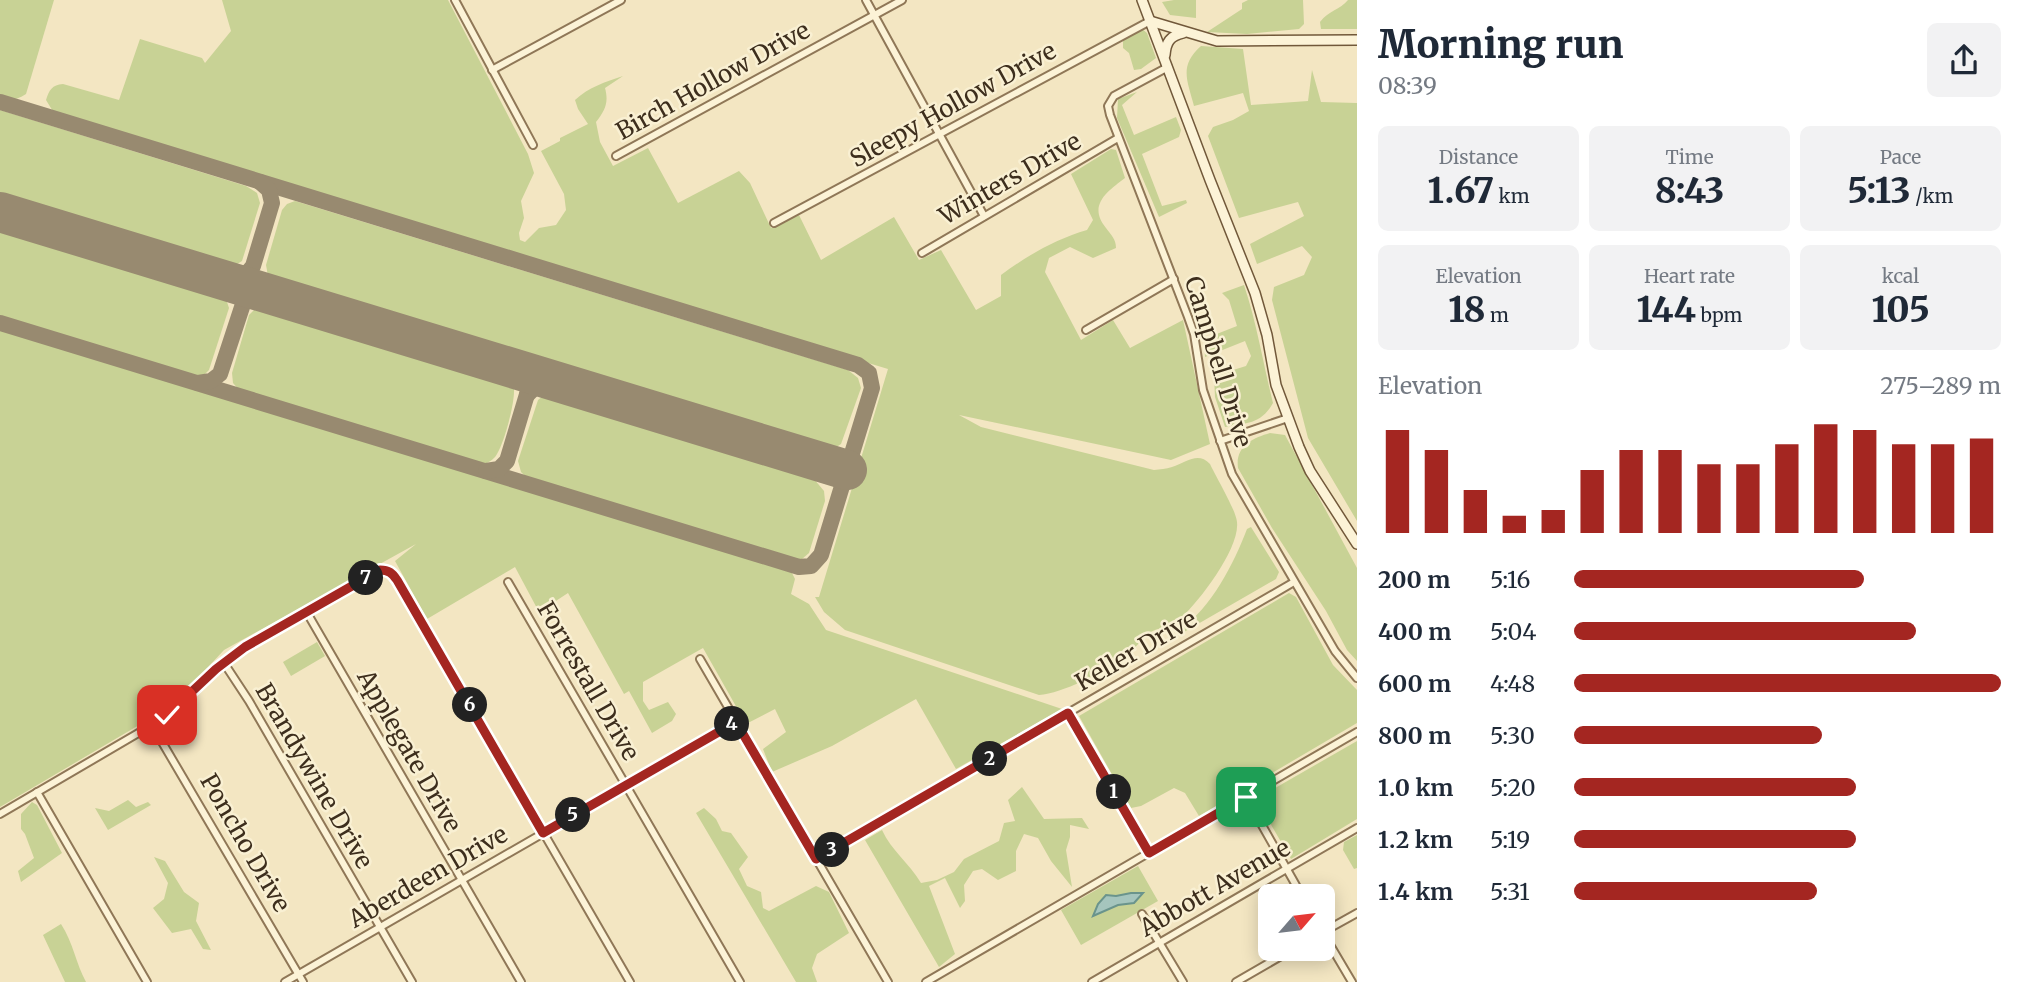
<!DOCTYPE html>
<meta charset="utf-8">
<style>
:root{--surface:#fff;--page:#f2f2f3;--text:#1f2937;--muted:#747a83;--accent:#a42621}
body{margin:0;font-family:Merriweather,serif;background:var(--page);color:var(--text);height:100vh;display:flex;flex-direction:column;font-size:26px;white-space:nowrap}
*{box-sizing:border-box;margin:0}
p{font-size:23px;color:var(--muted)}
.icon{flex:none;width:38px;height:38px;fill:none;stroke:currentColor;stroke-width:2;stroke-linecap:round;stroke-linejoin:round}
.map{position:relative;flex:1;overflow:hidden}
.side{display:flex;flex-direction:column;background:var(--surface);width:665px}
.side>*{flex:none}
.needle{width:46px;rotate:62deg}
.controls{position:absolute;left:1258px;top:884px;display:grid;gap:14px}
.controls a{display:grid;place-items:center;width:77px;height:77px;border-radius:10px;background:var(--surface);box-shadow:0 4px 18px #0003;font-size:35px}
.pin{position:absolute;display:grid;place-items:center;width:60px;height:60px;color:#fff;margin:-30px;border-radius:14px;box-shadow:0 4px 10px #0006}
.km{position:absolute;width:35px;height:35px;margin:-18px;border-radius:50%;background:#222;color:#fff;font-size:19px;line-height:35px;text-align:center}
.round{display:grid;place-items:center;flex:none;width:74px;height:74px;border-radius:10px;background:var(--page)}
.summary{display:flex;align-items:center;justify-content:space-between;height:119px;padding:0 21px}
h1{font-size:38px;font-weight:800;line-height:52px}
.figures{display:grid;grid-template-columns:repeat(3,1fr);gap:10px;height:119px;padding:7px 21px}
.figures div{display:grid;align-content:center;border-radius:10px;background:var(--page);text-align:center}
.figures b{font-size:35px;font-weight:800}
.figures small{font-size:19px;font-weight:400}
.figures p{font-size:19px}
.chart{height:196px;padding:14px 21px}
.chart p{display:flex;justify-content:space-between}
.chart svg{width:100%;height:126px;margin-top:7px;stroke:var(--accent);stroke-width:6}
ul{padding:0 21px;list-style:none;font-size:23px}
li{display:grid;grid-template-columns:112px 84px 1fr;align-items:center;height:52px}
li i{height:18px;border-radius:9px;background:var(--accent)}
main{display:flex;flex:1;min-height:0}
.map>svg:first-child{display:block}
.green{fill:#c8d295;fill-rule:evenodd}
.water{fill:#a5c5bd;stroke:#6a948c;stroke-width:2}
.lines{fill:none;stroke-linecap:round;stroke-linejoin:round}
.taxiway{stroke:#988a70;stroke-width:16}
.runway{stroke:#988a70;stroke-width:40}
.street-casing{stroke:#8f7757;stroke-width:10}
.secondary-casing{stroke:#71583a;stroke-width:12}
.street{stroke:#fcf3d7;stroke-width:6}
.secondary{stroke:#fcf3d7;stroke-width:9}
.route-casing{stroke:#fff;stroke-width:14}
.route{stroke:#a42621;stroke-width:9}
.labels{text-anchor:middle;stroke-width:5;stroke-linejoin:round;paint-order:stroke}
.street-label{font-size:24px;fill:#3d2e1d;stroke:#f9f0d3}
</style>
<main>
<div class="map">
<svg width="1357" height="982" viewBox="0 0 1357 982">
<rect width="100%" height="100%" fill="#f3e6c2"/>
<!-- green -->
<g class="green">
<path d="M0,0H54L26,94C17,100 10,101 0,98Z"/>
<path d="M222,0H448L528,154L534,173L521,201L524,218L519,233L520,240L525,242L539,228L556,225L566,210L564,194L541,151L560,141V138L588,124L578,109L575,100C589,87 605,82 623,76L605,88C609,103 605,110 596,122L600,142L613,166L648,148L678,203L739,171L750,183L771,228L799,215L821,260L894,217L919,260L941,250L976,310L1001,296V275C1028,255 1056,239 1087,230L1093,220L1071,174L1111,149L1116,150L1125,178C1108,191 1087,205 1106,228C1111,235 1116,239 1116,248L1093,258L1070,247L1049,258L1045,272L1081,340L1113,320L1130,348L1183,320L1210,444L1171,460L959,415L981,427L1154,470C1160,469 1166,469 1172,467C1187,462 1198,451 1210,464C1216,477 1236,510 1237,522C1240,548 1200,600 1182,617C1172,627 1156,628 1149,633C1140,641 1132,652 1122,659C1102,673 1063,693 1039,695L845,630L824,612L815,597H819L888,369L523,258L516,253L513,255L54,113L46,100C49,90 52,85 63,84L119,100L140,39L202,58L205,63L231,31Z"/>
<path d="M1174,0H1196V18L1170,15L1162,2Z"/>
<path d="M1248,0H1303L1304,24L1299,29L1247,34L1207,32L1242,9V3Z"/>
<path d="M1348,0H1357V29H1321L1320,22C1329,10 1340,10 1348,0Z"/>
<path d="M1142,29L1147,33L1156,58L1141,69L1134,70L1129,53L1123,48V39Z"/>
<path d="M1201,46L1243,49L1251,105L1308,101L1312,70L1321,102L1357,103V521L1308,438L1272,300L1274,287L1304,275L1312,257L1302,246L1257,264L1250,244L1304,216L1298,202L1239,218L1208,136L1213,127L1233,120L1249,111L1243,93L1194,106C1187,79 1179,66 1201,46Z"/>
<path d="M1137,92L1122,105L1134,135L1176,117L1181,130L1179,137L1142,154L1162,206L1186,200L1187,203L1159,217L1117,118L1118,99Z"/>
<path d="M0,110L246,186L257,193L260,203L242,261L234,266H224L0,198Z"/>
<path d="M295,201L848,370L858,378L861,388L841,444L832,450L820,449L278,282L268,276L266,265L282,210L287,204Z"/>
<path d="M0,227L218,293L227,302L229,308L209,370L203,376L195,377L0,318Z"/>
<path d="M1244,285C1257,324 1263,363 1273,403C1261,424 1247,423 1225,427L1215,397L1214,376L1246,366L1251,356L1245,341L1205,357L1204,339L1237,326L1229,300L1222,293Z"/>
<path d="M265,308L505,381L514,389C515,403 503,449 494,458C489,463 485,464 479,464L240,391L233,383L232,373L249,315L255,309Z"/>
<path d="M0,330L791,571L795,579L791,594L809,604L826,630L1062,709L956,769L916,699L832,746L772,772L763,749L786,732L775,709L746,724L703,648L643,682V701L649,710L668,702L676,714L672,721L652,733L629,691L624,694L568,593L539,612L515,567L427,619L395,561L416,544L224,650L173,705L0,807Z"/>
<path d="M543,396H553L809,473L824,491L825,501L809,553L802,559L793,560L528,479L521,472L518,461L538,400Z"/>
<path d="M1270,433L1285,435L1357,568V661L1347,650L1326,611L1272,528L1238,468C1235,446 1253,438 1270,433Z"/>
<path d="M1251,527L1279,572L1276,579L1184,632L1180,629C1211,609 1234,563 1247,529Z"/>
<path d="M1289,593L1296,597L1333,665L1357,690V723L1199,816L1185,793L1174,788L1141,806L1131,808L1079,716Z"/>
<path d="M317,642L325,656L291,676L283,662Z"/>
<path d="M1357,741V819L1291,859L1256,799Z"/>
<path d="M1022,787L1044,819L1082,818L1089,829L1070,825V837L1066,850L1072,887L1051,861L1038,838L1024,834L1016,851V871L998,880L982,869L973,871L964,885L965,901L960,908L945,878L929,886L955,954L939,967L865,840L882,830C891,850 909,863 921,883L937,880L954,872L964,859L999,841L1004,823L1015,821L1008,800Z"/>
<path d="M128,800L136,807L148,802L151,805L108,830L95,808L109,811Z"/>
<path d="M32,802L37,805L62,853L21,882L18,871L34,858L25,834L21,829V814Z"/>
<path d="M704,808L716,819L722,831L731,833L748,857L739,869L747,886L761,892L763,908L769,911L816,886L829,892L849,933L817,954L812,968L817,982H796L696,813Z"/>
<path d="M1357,835V868L1354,869L1343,850L1344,842Z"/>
<path d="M154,857L165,861L184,892L199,903L196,921L211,950L203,949L191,929L172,933L153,908L164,899L168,883Z"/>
<path d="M1138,866L1158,901L1081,945L1061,910ZM1131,893L1134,903L1118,905L1094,915L1106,895L1116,896Z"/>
<path d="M61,924C73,942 76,964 86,982H65L43,935Z"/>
</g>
<!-- water -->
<path class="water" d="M1131,893H1143L1134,903L1118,905L1093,916L1098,904L1106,895L1116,896Z"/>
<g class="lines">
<!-- taxiway -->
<g class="taxiway">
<path d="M0,102L858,365L869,373L872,388L821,555L811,566L799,567L0,323"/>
<path d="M227,281L243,278L253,266L272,203L269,190L260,182"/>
<path d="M198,383L211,381L220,374L244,301L252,295L265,293"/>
<path d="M527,395L539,383L554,381"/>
<path d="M486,471L499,469L507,461L528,391L525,379L515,369"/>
</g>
<!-- runway -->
<path class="runway" d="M0,212L847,470"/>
<!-- street casing -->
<g class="street-casing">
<g id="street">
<path d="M455,0L533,145"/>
<path d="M866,0L984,216"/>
<path d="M1168,67L1114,96L1108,106L1110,115L1188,317L1194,334L1203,390L1232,474L1335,651L1357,678"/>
<path d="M492,70L621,0"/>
<path d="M616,156L902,0"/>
<path d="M774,223L1150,21"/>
<path d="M922,253L1118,138"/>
<path d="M1086,330L1174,279"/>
<path d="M1220,441L1288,418"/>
<path d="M508,582L740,982"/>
<path d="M306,611L521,982"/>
<path d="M700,659L888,982"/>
<path d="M224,663L249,701L412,982"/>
<path d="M1068,713L1149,853"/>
<path d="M152,725L303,982"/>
<path d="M37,792L147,982"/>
<path d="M1246,797L1302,896"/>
<path d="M0,814L152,725L245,647L380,570L389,571L397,580L630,982"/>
<path d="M816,859L1294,582"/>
<path d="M1142,914L1183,982"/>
<path d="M1323,932L1357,913"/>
<path d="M1323,933L1352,982"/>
<path d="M285,982L736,722"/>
<path d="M926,982L1357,732"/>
<path d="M1092,982L1357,828"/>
<path d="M1236,982L1295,948"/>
</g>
</g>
<!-- secondary casing -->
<g class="secondary-casing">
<g id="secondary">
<path d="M1142,0L1210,180L1255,293L1267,335L1276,385L1299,447L1310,471L1357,544"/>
<path d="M1150,21L1217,41L1357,40"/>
<path d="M1165,55C1166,42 1170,36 1183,33"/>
</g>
</g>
<!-- street -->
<use href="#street" class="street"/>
<!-- secondary -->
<use href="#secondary" class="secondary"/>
</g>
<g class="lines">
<!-- route casing -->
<g class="route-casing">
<path id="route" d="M167,715L216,669L245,647L380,570C389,570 392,573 397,580L543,833L736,722L816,859L1068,713L1149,853L1246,797"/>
</g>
<!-- route -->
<use href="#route" class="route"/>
</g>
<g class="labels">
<!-- street labels -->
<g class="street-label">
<text transform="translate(713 81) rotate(-29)" y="8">Birch Hollow Drive</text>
<text transform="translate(953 105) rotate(-29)" y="8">Sleepy Hollow Drive</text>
<text transform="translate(1010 179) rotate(-30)" y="8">Winters Drive</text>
<text transform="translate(1218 362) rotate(73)" y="8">Campbell Drive</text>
<text transform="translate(1136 651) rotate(-30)" y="8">Keller Drive</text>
<text transform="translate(588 681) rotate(60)" y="8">Forrestall Drive</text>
<text transform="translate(409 751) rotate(60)" y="8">Applegate Drive</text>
<text transform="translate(314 776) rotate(60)" y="8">Brandywine Drive</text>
<text transform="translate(245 843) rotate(60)" y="8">Poncho Drive</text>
<text transform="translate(428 877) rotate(-30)" y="8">Aberdeen Drive</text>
<text transform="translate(1215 888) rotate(-30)" y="8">Abbott Avenue</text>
</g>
</g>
</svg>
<div class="controls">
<a><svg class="needle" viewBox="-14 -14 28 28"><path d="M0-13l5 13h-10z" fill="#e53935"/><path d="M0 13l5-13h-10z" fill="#747a83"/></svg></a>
</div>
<div class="pin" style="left:1246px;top:797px;background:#1e9e55"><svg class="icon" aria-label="arrive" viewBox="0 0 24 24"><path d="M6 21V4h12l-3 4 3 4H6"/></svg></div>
<div class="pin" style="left:167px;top:715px;background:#d93025"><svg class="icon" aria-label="check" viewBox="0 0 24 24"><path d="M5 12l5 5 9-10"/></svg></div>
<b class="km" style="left:1114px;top:792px">1</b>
<b class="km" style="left:990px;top:759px">2</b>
<b class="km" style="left:832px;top:850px">3</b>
<b class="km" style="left:732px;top:724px">4</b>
<b class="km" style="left:573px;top:815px">5</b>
<b class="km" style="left:470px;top:705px">6</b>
<b class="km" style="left:366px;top:578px">7</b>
</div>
<section class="side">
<div class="summary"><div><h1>Morning run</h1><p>08:39</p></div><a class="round"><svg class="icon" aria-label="share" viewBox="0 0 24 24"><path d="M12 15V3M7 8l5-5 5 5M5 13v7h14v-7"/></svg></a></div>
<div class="figures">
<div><p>Distance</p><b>1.67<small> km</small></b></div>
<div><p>Time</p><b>8:43</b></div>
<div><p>Pace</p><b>5:13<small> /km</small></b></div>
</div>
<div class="figures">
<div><p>Elevation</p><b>18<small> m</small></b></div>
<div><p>Heart rate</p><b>144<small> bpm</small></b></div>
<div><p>kcal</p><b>105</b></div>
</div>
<div class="chart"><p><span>Elevation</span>275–289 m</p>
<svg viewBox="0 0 160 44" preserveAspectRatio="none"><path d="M5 44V8M15 44V15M25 44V29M35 44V38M45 44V36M55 44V22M65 44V15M75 44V15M85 44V20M95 44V20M105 44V13M115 44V6M125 44V8M135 44V13M145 44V13M155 44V11"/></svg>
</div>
<ul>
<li><b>200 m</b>5:16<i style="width:68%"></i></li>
<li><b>400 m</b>5:04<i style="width:80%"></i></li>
<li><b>600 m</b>4:48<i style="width:100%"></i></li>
<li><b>800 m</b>5:30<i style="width:58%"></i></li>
<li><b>1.0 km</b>5:20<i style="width:66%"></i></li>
<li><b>1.2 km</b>5:19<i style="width:66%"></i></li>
<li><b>1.4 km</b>5:31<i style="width:57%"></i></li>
</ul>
</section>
</main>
